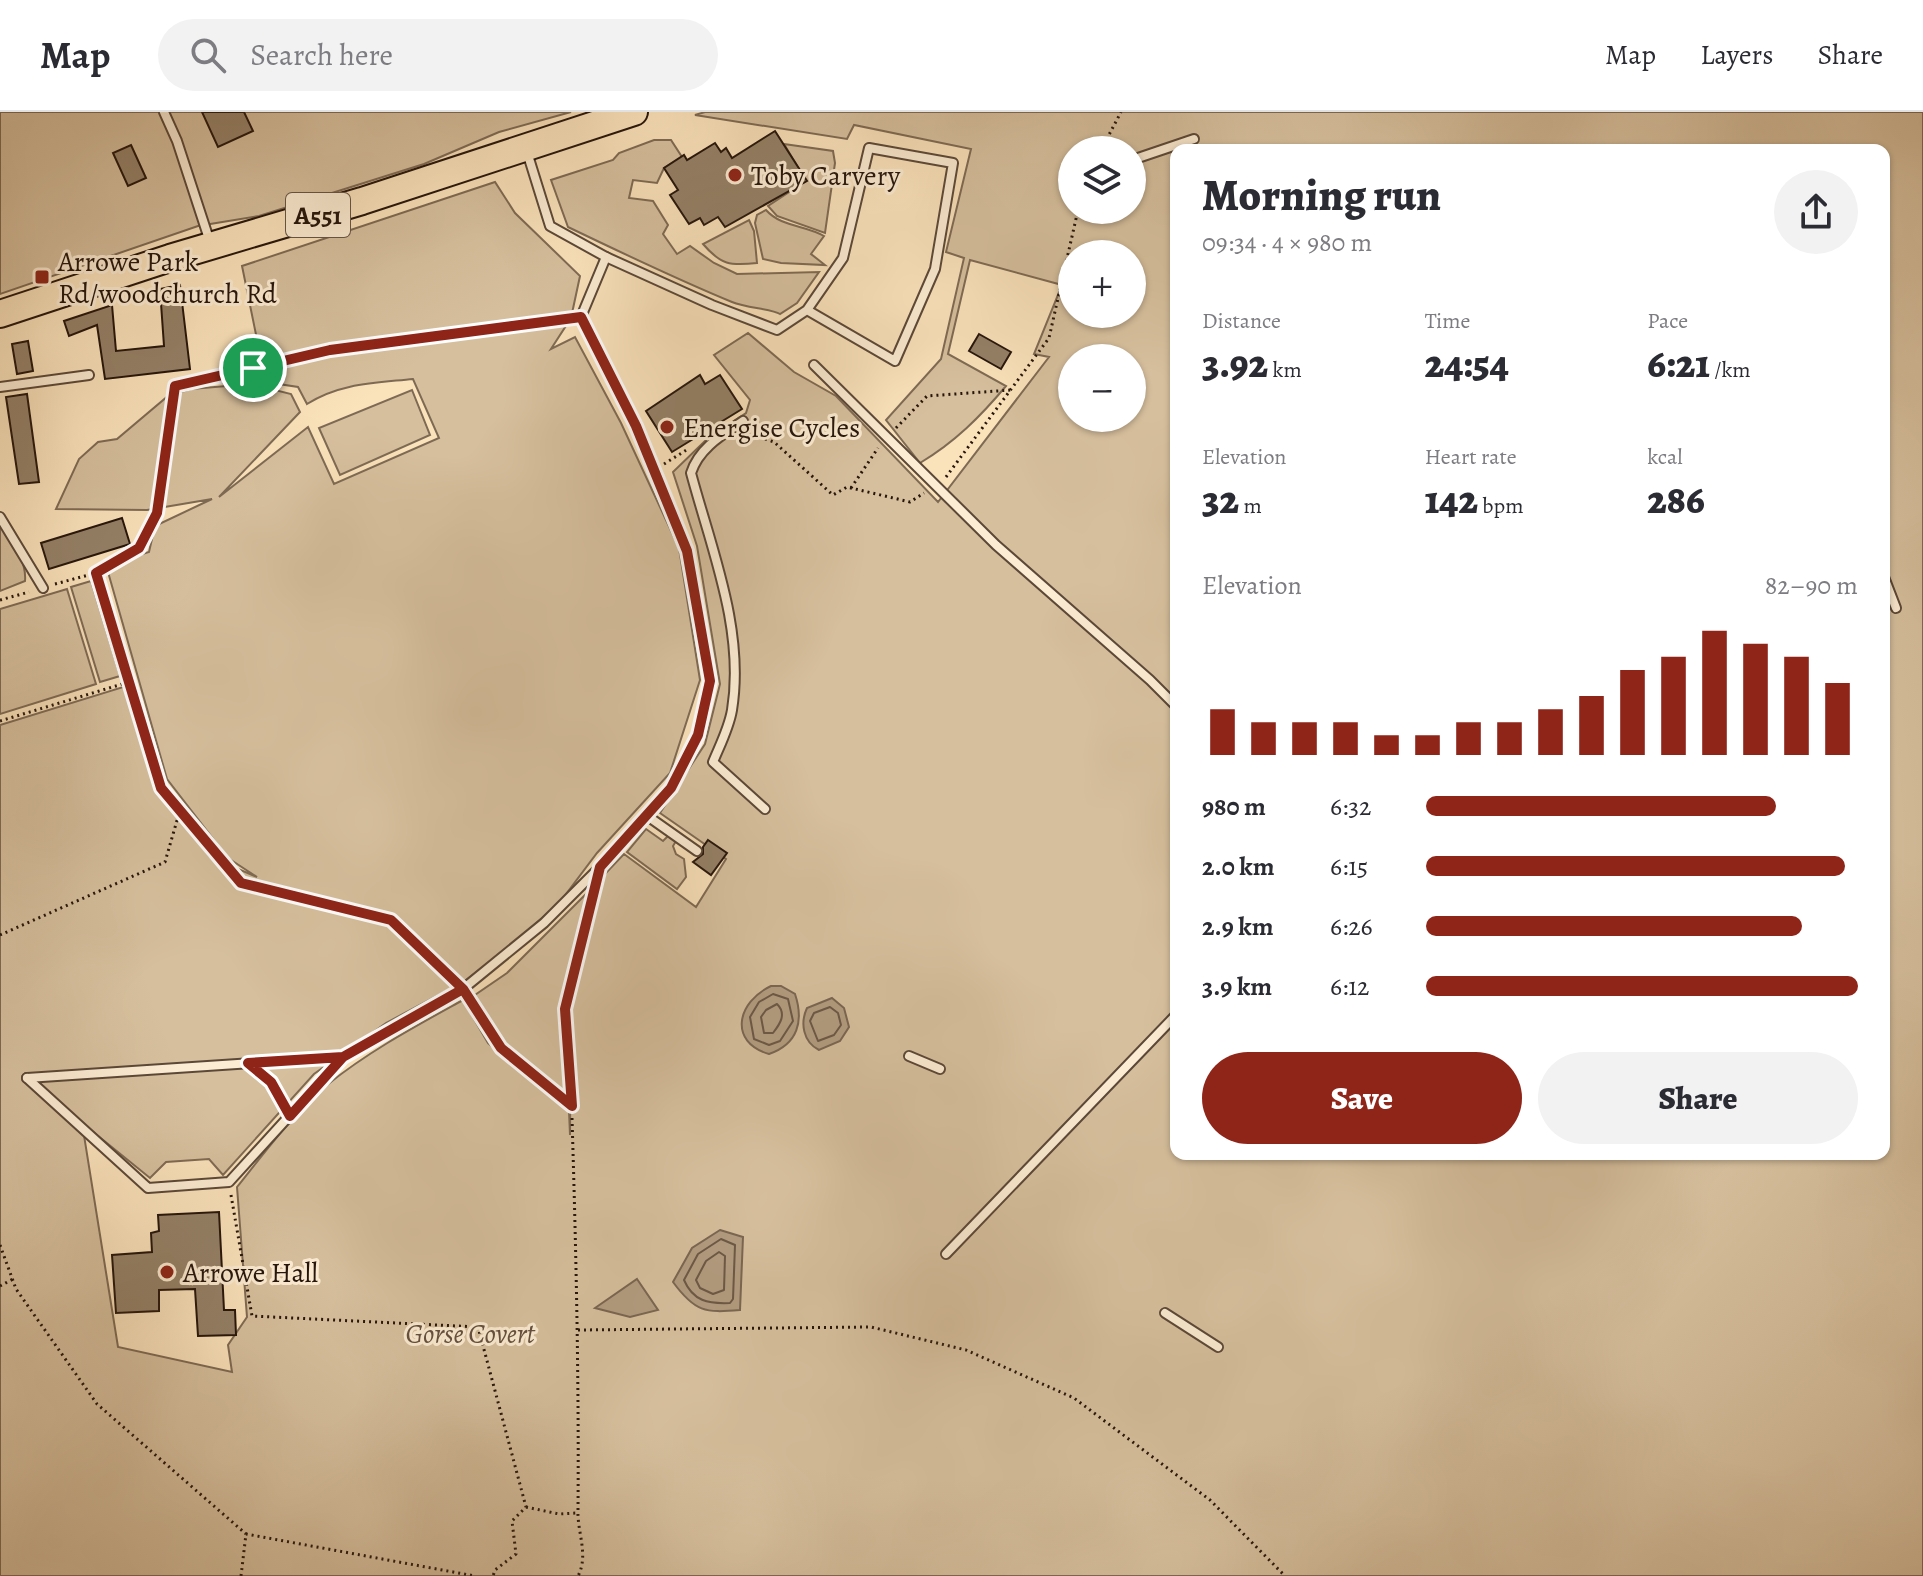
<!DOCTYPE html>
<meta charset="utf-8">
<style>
:root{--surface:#fff;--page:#f2f2f3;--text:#2b2b33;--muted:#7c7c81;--line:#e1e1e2;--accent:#8f2418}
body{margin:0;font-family:Alegreya,serif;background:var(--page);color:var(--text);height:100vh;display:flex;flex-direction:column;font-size:30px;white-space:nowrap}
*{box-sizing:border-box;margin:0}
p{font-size:26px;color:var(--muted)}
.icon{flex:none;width:44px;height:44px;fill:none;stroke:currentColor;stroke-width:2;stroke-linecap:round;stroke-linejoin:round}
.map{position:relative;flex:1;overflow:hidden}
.side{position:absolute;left:1170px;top:32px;width:720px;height:1016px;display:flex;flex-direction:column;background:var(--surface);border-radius:16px;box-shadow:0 2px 6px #0004}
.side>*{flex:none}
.buttons{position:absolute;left:1058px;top:24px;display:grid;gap:16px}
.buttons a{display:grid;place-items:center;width:88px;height:88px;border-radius:50%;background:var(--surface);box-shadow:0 2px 6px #0004;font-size:40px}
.pin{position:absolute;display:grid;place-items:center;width:68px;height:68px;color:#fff;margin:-34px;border:4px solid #fff;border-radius:50%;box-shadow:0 2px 8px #0007}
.round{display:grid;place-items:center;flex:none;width:84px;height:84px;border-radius:42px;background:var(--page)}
.summary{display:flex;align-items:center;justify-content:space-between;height:136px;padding:0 32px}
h1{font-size:44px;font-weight:800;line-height:60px}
.stats{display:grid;grid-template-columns:repeat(3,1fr);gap:12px;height:136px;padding:8px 32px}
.stats div{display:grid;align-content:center}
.stats b{font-size:40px;font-weight:800}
.stats small{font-size:22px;font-weight:400}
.stats p{font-size:22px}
.chart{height:224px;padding:16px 32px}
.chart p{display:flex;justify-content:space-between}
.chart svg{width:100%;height:144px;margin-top:8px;stroke:var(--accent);stroke-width:6}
.action{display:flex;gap:16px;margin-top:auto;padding:16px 32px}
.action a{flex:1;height:92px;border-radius:48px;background:var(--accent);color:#fff;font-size:32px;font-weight:800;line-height:92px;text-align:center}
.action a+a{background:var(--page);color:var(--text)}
ul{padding:0 32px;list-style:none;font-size:26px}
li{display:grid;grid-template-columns:128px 96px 1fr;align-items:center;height:60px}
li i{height:20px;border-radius:10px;background:var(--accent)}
header{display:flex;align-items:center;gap:48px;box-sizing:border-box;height:112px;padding:0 40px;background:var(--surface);border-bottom:2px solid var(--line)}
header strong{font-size:38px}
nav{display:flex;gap:44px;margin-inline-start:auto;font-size:28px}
.search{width:560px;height:72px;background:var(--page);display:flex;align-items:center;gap:20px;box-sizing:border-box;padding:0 28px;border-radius:44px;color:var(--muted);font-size:30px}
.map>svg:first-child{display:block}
.green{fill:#d6bf9d;stroke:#7e6a54;stroke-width:2;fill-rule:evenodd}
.water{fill:#b29c80;stroke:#7a6652;stroke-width:2}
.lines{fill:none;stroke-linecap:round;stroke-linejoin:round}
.shore{stroke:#6c5846;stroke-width:2}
.building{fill:#948067;stroke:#26150c;stroke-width:2}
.lane-casing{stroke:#5b4838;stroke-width:12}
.primary-casing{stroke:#26150c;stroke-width:30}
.path{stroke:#26150c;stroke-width:3;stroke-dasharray:2 4;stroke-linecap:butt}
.lane{stroke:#fcecd3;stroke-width:8}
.primary{stroke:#fae2bb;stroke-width:26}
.route-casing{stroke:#fff;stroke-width:16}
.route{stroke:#8f2418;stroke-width:10}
.poi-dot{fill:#8f2418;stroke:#fcecd3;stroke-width:3}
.labels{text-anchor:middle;stroke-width:6;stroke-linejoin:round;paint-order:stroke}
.shield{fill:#fcecd3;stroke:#665648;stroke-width:2}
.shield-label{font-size:26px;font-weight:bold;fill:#26150c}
.poi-label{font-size:28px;fill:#26150c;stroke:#fcecd3;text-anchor:start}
.park-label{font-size:28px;font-style:italic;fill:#64503f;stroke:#fcecd3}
</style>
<header>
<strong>Map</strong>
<div class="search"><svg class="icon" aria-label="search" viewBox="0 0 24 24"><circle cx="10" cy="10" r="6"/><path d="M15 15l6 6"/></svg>Search here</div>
<nav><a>Map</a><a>Layers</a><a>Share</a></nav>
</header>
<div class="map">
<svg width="1923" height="1464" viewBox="0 0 1923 1464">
<rect width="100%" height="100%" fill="#fae2bb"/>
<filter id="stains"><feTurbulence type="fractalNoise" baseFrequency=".0025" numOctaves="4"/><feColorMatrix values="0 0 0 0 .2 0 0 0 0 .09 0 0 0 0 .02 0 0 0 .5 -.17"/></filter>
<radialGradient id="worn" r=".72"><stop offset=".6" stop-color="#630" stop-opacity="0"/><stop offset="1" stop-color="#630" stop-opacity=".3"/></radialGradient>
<!-- green -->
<g class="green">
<path d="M0,0H571L499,20L424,52L259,104L198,114L0,182Z"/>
<path d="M705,0H1923V1464H0V613L123,575L129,580L160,680L210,745L257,765L228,746L167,667L106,453L149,440L155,414L212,387L147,398L56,397L79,347L98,330L117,327L168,284L191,277L251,272L291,282L300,300L219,385L308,315L334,372L439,326L413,267C375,271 340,271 307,292L298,275L259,269L252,258L262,252L242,154L495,70L515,101L580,164L571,206L551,237L575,225L621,311L679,436L700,568L670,661L597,741L560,790L514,831L465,869L386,911L314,962L223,1063L209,1047L166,1050L150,1066L82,1011L118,1235L232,1260L228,1233L247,1205L237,1075C265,1040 293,1002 327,973C369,939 416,914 463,888L488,931L569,999L570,1023L571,899L603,764L624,742L696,795L726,747L660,701L705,632L720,572L697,434L673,360L707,327L746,301L750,288L714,243L748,221L794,260L836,284L938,390L1049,245L1034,242L1062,173L970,148L948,242L1006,274C980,305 955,330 920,351L886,308L941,247L964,146L946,140L971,37L854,13L847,27L695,3ZM1072,38H1132V98H1072ZM1176,38H1884V1042H1176ZM1072,142H1132V202H1072ZM1072,246H1132V306H1072Z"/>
<path d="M654,28H671L682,45L664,56L657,71L633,68L629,86L653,89L668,113L663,122L677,142L690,134L714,151L737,162L819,160L797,191L780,202C772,197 746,196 732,190C676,167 622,141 568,115L551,68L613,48L619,41Z"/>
<path d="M784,32L833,39L835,51L825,121L777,104L768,94L806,69Z"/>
<path d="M766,98C781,115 805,113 824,124L811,142L825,153L781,151L763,147L755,111L757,103Z"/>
<path d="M749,108L754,119L757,151C730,154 721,153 703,132Z"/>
<path d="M412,278L430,323L340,363L319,316Z"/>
<path d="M0,412C11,429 27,448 25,469L0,479Z"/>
<path d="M91,469L120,564L100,570L71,475Z"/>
<path d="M67,477L96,572L0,602V497Z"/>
<path d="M646,717L663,729L668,724L676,729L673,734L676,742L684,747L686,765L677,777L627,740Z"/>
<path d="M592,776L563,897L568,986L501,930L472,885L507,861Z"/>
</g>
<!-- water -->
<g class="water">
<path d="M771,874H781L795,882C804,909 798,932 769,942C728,930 737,890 771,874Z"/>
<path d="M832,886L844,896L849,915L840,929L819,938C803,930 800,911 807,896Z"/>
<path d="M720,1118L743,1125L740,1198C705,1201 695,1200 673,1170L692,1136Z"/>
<path d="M637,1167L658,1198L630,1205L595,1196Z"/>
</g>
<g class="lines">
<!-- shore -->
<g class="shore">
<path d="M773,882L788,887L793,909L780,929L769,933L754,927L750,905L759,890Z"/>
<path d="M777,892C787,902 780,912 773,921H764L761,905L766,898Z"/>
<path d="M830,895L838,901L841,913L834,923L818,929L810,909L814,901Z"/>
<path d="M721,1127L735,1133L733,1187L730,1191C708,1192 693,1189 684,1168L698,1142Z"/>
<path d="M719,1140L725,1144L724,1178L713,1182L700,1176L696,1168L706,1149Z"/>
</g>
</g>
<!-- building -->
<g class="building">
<path d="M202,0H244L253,19L218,35Z"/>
<path d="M775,19L807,69L725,115L718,105L704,113L700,106L689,112L670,83L678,78L664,56L684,43L687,48L715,31L721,40L726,36L732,46Z"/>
<path d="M131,33L146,66L128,74L113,41Z"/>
<path d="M180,173L190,257L105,267L97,213L69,224L64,209L112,193L116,239L164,234L160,177Z"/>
<path d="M979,222L1011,240L1001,257L969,239Z"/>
<path d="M28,229L33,259L17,262L12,232Z"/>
<path d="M700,263L705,272L720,263L742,297L672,340L646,299Z"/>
<path d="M27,282L39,370L19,372L6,285Z"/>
<path d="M122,406L130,432L49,457L41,431Z"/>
<path d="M708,728L727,741L711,763L693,750L703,742V735Z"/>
<path d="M219,1100L224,1198H235L236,1223L198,1224L195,1177L159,1178V1199L116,1201L112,1143L152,1140L151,1121L159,1119L158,1103Z"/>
</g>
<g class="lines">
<!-- lane casing -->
<g class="lane-casing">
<g id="lane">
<path d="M164,0L177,29L210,130"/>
<path d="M1132,48L1194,27"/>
<path d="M606,145L712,193L777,218L807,198L843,146L869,36L953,51L935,157L895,249L807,198"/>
<path d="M814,253L996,433L1150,568L1176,594"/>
<path d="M0,275L89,263"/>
<path d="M743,309C722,323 699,336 691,361C711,436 745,518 732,598C729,616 720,633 713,650L765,697"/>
<path d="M0,405L43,476"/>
<path d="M1884,465L1896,496"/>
<path d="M646,703L697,739"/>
<path d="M909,944L940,957"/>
<path d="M27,966L148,1076L229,1070L343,945L463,877L544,811L600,755L671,676L698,623L710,569L687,439L636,314L581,205L606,145L550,114L527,40"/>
<path d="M27,966L343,945"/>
<path d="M572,994L565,897L600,756"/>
<path d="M946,1142L1176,903"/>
<path d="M1165,1201L1218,1235"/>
</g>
</g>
<!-- primary casing -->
<g class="primary-casing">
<path id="primary" d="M0,202L170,146L362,89L634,0"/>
</g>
<!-- path -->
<g class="path">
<path d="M1101,38L1121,0"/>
<path d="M896,316L927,284L1011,278"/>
<path d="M748,321L774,330L833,383L847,375L910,390L924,381"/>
<path d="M664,352L688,337"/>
<path d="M946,365L1049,226L1078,98"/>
<path d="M851,376L878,336"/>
<path d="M96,461L139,436L157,401L175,274L330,238L569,206"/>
<path d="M55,472L96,461L161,676L241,771L391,808L453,868"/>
<path d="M0,488L29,480"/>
<path d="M0,609L129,570"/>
<path d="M0,823L165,750L180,698"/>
<path d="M470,889L501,936L556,982"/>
<path d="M263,964L271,970L282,990"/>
<path d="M572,1006C576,1137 579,1267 578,1398C577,1420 589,1443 578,1464"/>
<path d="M231,1083L252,1204L478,1215L526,1395L512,1409L516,1442L495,1458L493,1464"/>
<path d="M0,1133L16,1177L97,1292L246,1422"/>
<path d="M0,1174L13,1167"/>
<path d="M578,1218L871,1215L966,1238L1074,1286L1210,1388L1285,1464"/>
<path d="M526,1395L559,1402L577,1401"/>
<path d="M241,1464L246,1422L475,1464"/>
</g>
<!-- lane -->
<use href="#lane" class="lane"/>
<!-- primary -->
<use href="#primary" class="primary"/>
</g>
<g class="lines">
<!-- route casing -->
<g class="route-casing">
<path id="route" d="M253,256L175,274L157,401L139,436L96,461L161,676L241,771L391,808L463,877L343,945L248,951L271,970L290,1004L343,945L463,877L501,936L572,994L565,897L600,755L671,676L698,623L710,569L687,439L636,314L581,205L330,238L253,256"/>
</g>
<!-- route -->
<use href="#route" class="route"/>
</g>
<!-- markers -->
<g class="poi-dot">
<circle cx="735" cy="63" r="8"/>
<rect x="34" y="157" width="16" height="16" rx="4"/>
<circle cx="667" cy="315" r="8"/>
<circle cx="167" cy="1160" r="8"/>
</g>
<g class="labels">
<!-- shield labels -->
<rect class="shield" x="286" y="81" width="64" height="44" rx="6"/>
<g class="shield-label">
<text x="318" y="112">A551</text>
</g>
<!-- poi labels -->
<g class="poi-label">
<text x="751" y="73">Toby Carvery</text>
<text x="58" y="159">Arrowe Park<tspan x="58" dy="32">Rd/woodchurch Rd</tspan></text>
<text x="683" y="325">Energise Cycles</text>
<text x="183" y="1170">Arrowe Hall</text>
</g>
<!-- park labels -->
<g class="park-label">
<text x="470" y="1231">Gorse Covert</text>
</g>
</g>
<rect width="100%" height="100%" filter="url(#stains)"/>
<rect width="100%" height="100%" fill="url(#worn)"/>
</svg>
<div class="buttons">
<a><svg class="icon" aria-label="layers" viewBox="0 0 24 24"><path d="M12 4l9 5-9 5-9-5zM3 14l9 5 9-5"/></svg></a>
<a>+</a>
<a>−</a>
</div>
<div class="pin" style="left:253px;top:256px;background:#1e9e55"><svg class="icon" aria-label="arrive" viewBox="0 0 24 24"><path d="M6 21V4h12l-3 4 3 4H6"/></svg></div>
<section class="side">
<div class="summary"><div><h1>Morning run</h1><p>09:34 · 4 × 980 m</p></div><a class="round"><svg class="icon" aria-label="share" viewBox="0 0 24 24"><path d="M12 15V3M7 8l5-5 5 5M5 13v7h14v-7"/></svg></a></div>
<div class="stats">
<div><p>Distance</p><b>3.92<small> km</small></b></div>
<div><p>Time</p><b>24:54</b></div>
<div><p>Pace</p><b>6:21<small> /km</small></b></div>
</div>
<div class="stats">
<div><p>Elevation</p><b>32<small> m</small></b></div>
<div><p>Heart rate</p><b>142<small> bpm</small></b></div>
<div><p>kcal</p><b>286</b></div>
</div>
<div class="chart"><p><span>Elevation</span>82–90 m</p>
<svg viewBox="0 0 160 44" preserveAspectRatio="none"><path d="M5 44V30M15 44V34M25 44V34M35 44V34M45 44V38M55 44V38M65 44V34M75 44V34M85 44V30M95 44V26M105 44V18M115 44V14M125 44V6M135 44V10M145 44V14M155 44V22"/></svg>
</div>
<ul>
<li><b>980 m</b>6:32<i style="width:81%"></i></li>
<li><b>2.0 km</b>6:15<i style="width:97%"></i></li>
<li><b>2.9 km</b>6:26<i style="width:87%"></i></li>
<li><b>3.9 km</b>6:12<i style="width:100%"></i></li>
</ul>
<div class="action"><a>Save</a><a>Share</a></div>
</section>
</div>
